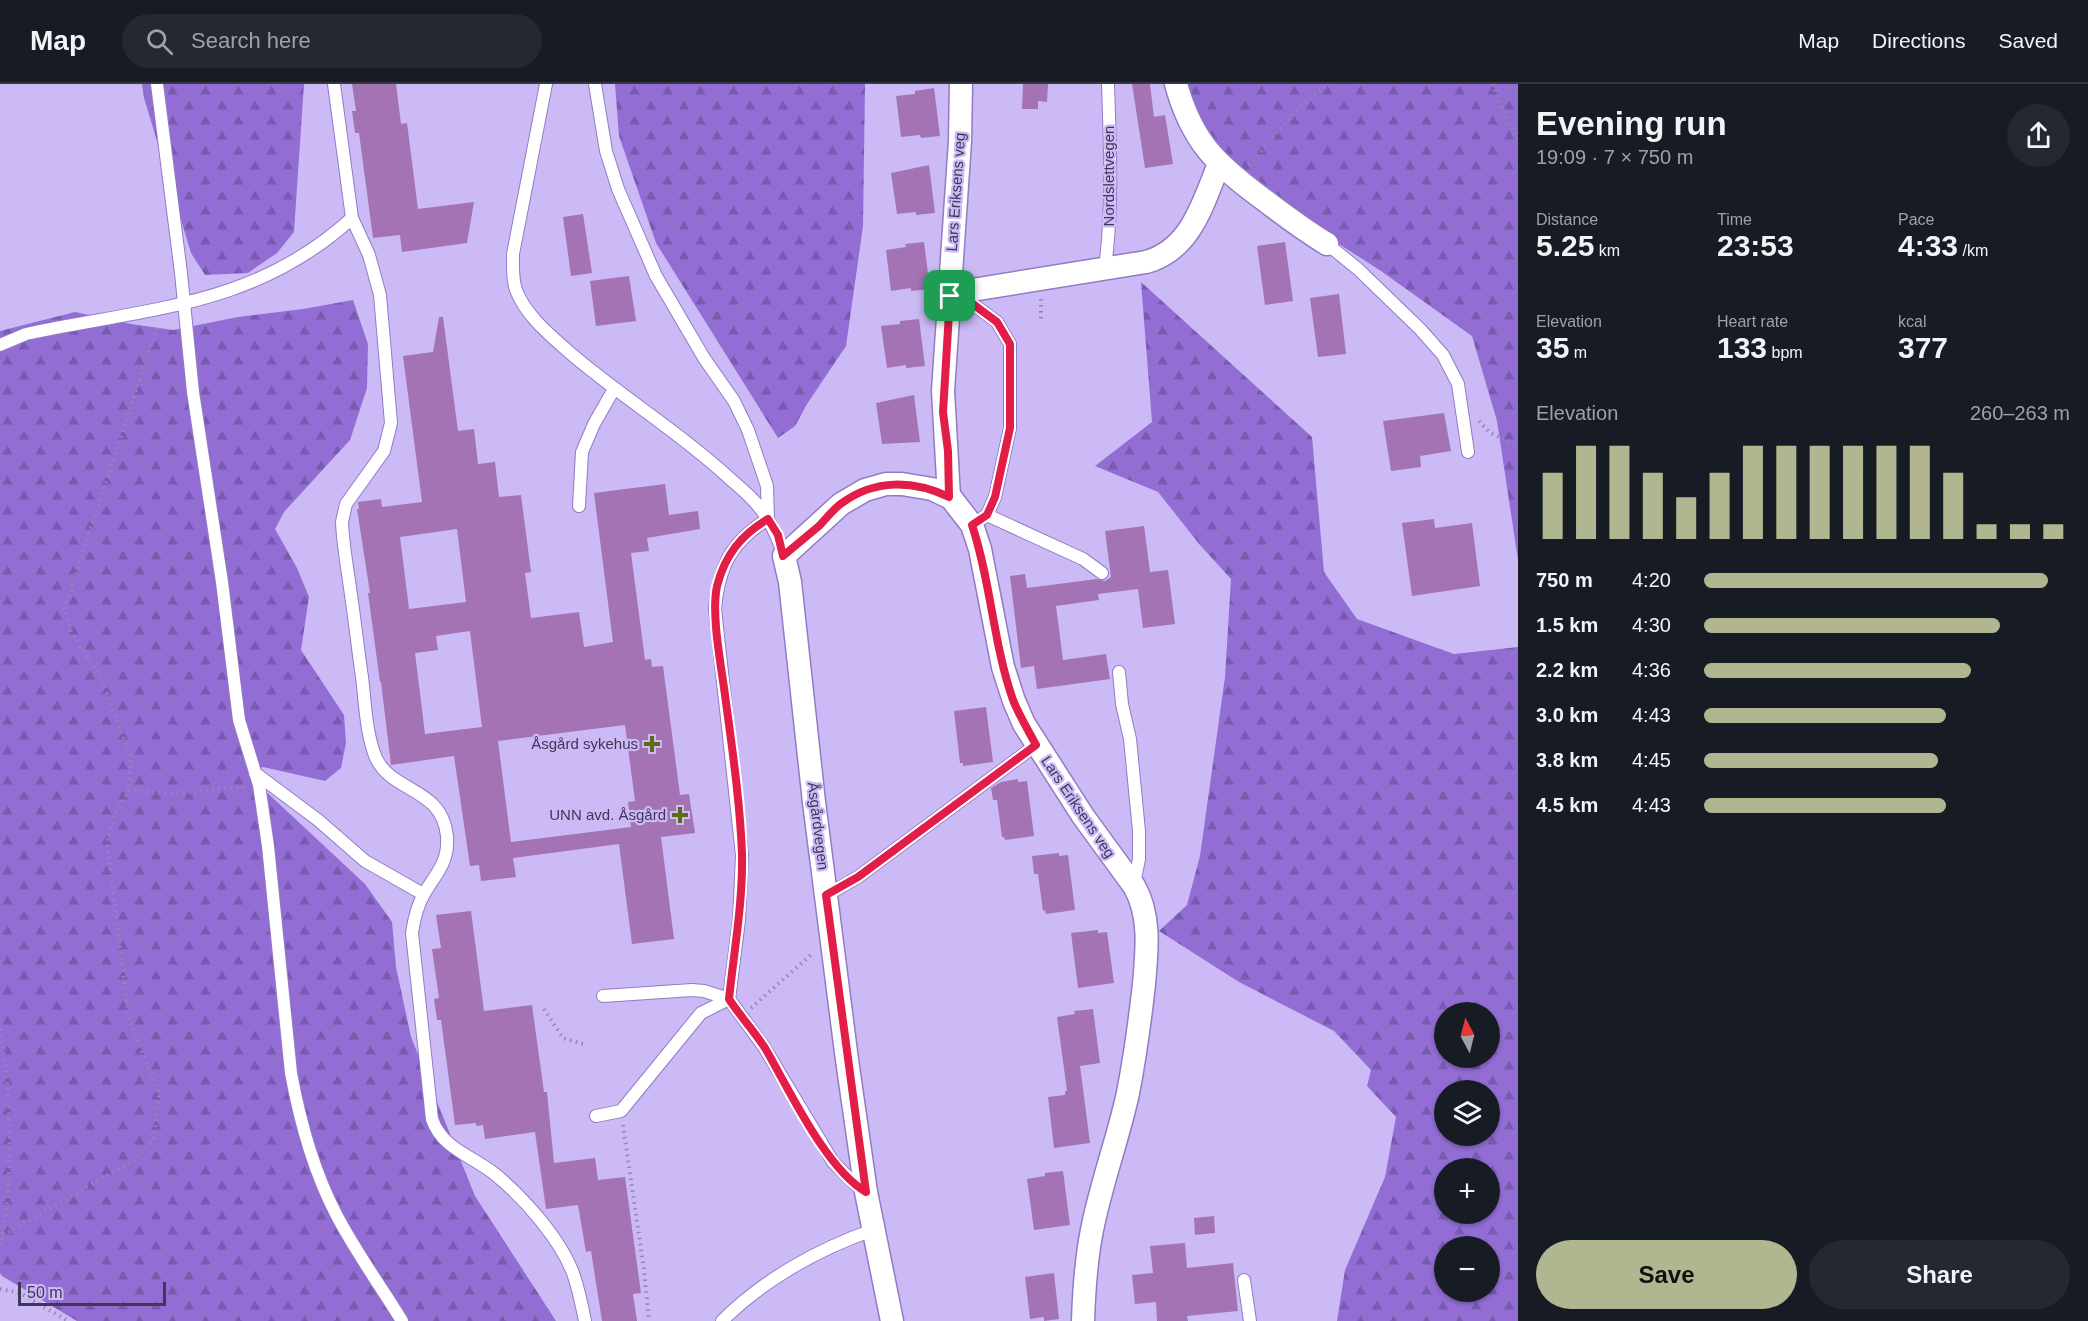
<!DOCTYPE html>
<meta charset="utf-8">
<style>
:root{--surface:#171b24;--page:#242831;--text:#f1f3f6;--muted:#9ea1a6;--line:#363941;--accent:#afb690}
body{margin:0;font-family:Helvetica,sans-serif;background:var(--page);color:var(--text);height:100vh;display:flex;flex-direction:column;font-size:22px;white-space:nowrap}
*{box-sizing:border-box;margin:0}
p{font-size:20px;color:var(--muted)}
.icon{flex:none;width:33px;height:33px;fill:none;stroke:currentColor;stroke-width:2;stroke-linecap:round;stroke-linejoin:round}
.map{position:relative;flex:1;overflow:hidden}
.sheet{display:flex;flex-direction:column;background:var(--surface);width:570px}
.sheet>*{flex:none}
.needle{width:39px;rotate:353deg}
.tools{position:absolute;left:1434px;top:918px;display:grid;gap:12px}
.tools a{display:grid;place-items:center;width:66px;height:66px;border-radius:50%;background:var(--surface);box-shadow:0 2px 4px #0004;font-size:30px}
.scale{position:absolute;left:18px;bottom:15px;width:148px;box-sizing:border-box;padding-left:6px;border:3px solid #403655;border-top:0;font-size:16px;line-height:21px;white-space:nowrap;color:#403655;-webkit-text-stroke:4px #ccbaf7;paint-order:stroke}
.pin{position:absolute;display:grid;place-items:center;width:51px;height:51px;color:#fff;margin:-26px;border-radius:12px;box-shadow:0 3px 9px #0006}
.round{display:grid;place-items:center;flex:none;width:63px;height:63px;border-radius:32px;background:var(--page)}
.overview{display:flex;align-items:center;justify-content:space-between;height:102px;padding:0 18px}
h1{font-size:33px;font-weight:800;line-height:45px}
.metrics{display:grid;grid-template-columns:repeat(3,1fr);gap:9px;height:102px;padding:6px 18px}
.metrics div{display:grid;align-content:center}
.metrics b{font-size:30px;font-weight:800}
.metrics small{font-size:16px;font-weight:400}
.metrics p{font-size:16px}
.chart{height:168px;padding:12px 18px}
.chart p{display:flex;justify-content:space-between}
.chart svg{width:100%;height:108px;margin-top:6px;stroke:var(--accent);stroke-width:6}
.primary-button{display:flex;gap:12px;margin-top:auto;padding:12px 18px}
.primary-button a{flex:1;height:69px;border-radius:36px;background:var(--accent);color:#111;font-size:24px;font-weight:800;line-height:69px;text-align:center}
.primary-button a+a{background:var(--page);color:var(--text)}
ul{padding:0 18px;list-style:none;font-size:20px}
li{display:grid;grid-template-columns:96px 72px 1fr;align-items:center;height:45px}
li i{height:15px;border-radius:8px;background:var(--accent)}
header{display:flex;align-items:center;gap:36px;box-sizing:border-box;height:84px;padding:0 30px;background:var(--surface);border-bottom:2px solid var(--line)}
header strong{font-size:28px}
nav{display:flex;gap:33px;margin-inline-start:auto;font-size:21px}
.search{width:420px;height:54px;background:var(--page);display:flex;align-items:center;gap:15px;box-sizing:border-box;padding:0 21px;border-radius:33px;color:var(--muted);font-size:22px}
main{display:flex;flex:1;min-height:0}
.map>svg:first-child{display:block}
.forest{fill:url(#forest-firs);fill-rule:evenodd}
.building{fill:#a473b3;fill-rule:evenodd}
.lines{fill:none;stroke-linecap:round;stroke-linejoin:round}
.service-casing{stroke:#927bc3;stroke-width:14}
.minor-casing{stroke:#927bc3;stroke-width:25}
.path{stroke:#9586b7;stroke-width:4;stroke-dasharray:1.5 4.5;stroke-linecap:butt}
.service{stroke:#fff;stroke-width:12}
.minor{stroke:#fff;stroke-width:22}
.route-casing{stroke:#fff;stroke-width:12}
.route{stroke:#e11d48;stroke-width:8}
.poi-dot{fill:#5f6b14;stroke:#ccbaf7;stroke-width:2}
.labels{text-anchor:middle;stroke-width:4.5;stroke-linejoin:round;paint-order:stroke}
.street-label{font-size:15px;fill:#403655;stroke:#ccbaf7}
.poi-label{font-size:15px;fill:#403655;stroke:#ccbaf7;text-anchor:end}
</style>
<header>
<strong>Map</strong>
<div class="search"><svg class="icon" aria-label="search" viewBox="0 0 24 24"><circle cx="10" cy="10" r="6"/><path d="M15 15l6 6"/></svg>Search here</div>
<nav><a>Map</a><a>Directions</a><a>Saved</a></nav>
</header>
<main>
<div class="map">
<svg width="1518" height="1237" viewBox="0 0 1518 1237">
<defs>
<pattern id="forest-firs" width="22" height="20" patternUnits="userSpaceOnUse" patternTransform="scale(1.5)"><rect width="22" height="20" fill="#916dd4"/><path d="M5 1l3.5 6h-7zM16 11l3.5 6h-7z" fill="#785aaf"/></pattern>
</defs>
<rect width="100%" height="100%" fill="#ccbaf7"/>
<!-- forest -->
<g class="forest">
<path d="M142,0H304L294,148L277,169L248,189L205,191L191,169L144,14Z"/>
<path d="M615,0H865L863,142L846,262L807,320L795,342L778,354L656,159L619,52Z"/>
<path d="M1183,0H1518V476L1497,337L1472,252L1381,187L1283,124L1226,79L1201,46Z"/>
<path d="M1141,198L1312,353L1324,488L1357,535L1454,570L1518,563V1237H1337L1345,1186L1385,1093L1396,1033L1367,1002L1371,986L1334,947L1239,898L1159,847L1187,821L1200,772L1225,593L1231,495L1200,461L1158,408L1095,382L1152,338ZM1444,928H1490V974H1444ZM1444,1006H1490V1052H1444ZM1490,1084V1130H1444V1084ZM1490,1162V1208H1444V1162Z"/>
<path d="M353,216L368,260L367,304L350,356L284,428L275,445L297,484L309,513L301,566L344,631L346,659L341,684L325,697L263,683L253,687L260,702L365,800L392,838L396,883L411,953L475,1112L556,1237H77L2,1192L0,1189V247L75,228L131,240L173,246L238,233L303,225Z"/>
</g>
<!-- building -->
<g class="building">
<path d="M352,0H396L401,40L407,39L418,125L474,118L467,159L402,168L400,151L373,154L359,49H355L352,27H356Z"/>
<path d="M1023,0H1048L1047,18L1038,17V25H1022Z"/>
<path d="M1132,0H1150L1154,33L1165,31L1173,80L1145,84Z"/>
<path d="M934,4L940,52L921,54L920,51L901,53L896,12L915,10V7Z"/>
<path d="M929,81L935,129L916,131V128L897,130L891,89Z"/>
<path d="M583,130L592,189L571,192L563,133Z"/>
<path d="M924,158L930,205L911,207V204L891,207L886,166L906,163L905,160Z"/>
<path d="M1285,158L1293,217L1265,221L1257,162Z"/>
<path d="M629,192L636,237L596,242L590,197Z"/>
<path d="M1339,210L1346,270L1318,273L1310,214Z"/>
<path d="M439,233H443L458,347L474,345L478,380L495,378L499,413L521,411L531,488L525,489L531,534L579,528L584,563L613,558L594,409L665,400L669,431L698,427L700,445L647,454L649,467L631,469L645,576L651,575L652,583L663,582L680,711L689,710L695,749L661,753L674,855L632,860L619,760L513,774L516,793L481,797L479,781L470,782L454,672L391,681L381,598H380L368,509H370L357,425H359L358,418L381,415L382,423L422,418L403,272L433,268ZM457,445L466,518L409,525L400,453ZM470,547L482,643L425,650L415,569L438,566L436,552ZM625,641L635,717L628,718L631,743L511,758L498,657Z"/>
<path d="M919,235L925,282L906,284V281L887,284L881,242L900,240V237Z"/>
<path d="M914,311L920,358L882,360L876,319Z"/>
<path d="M1444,329L1451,367L1420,372L1421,383L1391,387L1383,337Z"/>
<path d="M1434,435L1435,444L1472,439L1480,502L1412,512L1402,439Z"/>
<path d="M1144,442L1150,488L1168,486L1175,540L1143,544L1138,505L1098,510L1099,516L1056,522L1063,576L1106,570L1110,595L1037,605L1034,582L1021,584L1010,492L1025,490L1027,504L1097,495L1105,497L1111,493L1105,447Z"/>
<path d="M986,623L993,678L963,682V679H960L954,627Z"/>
<path d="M1018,695V698L1027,697L1034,752L1005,756L1004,753H1002L997,716H993L991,704L1001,698Z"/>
<path d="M1059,769V772L1068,771L1075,826L1046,830L1045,826L1043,827L1038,790H1034L1032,772Z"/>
<path d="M471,827L484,927L532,921L544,1008H547L554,1079L595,1074L598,1096L625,1093L641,1209L633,1210L637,1237H602L591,1167L586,1168L578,1121L546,1125L535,1048L485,1055L483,1041L476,1042V1039L455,1041L441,936H437L434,915L439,914L432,865L441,864L436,831Z"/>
<path d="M1098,846V849L1107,848L1114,899L1078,904L1071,849Z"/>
<path d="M1093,925L1100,979L1080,982L1090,1059L1054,1064L1048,1013L1065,1011V1007H1067L1057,933L1075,930L1074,927Z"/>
<path d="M1063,1087L1070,1141L1034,1146L1027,1095L1045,1092V1089Z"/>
<path d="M1214,1132L1215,1149L1195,1151L1194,1134Z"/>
<path d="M1185,1159L1187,1184L1233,1179L1238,1227L1187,1232L1188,1237H1157L1156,1218L1135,1220L1132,1191L1153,1189L1150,1162Z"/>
<path d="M1054,1189L1059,1235L1044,1237V1233L1030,1235L1025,1193Z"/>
</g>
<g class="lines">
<!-- service casing -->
<g class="service-casing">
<g id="service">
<path d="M157,0L181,189L193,308L222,498L239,636L259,701L268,762L291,989C300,1038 313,1086 336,1130C355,1167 380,1201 402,1237"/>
<path d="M334,0L352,134L369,171L380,211L391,339L384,367L346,420L342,438C343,463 348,487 351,511C355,538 358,566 362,593C365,617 366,651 376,674C392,709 442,703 447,752C449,779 436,789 424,810C417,822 414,835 412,849L432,1035C442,1065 473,1072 496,1091C525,1115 562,1157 574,1192C579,1207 582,1222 585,1237"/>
<path d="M546,0L513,170C513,183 512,194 516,206C526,232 550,251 569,268C620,312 678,347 727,392C740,404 756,416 765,431C774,444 779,457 784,472"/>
<path d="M595,0L606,67L618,105L656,192L704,274L734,317L748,346L767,402L768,435C731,458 719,482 715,525L742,771L739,836L729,915"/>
<path d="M1327,160L1358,185L1420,245L1443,271L1458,300L1468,368"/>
<path d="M1105,184C1113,123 1110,62 1108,0"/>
<path d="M958,209L997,238L1010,260V344L995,413L987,431L972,441"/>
<path d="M0,261L26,250C147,224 255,223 352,134"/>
<path d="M579,422L582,368L594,340L614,305"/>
<path d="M987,431L1083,475L1102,489"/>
<path d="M1119,588L1122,620L1130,655L1139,747V775L1134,800"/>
<path d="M255,689L318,736L365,777L423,810"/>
<path d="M827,811L858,793L1036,661"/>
<path d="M603,912L692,906L704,907L729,915L764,963L833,1078L857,1102L865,1107"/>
<path d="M596,1032L621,1027L701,929L729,915"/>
<path d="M1244,1196L1250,1237"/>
<path d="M722,1237C763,1196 818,1165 873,1146"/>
</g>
</g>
<!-- minor casing -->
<g class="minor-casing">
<g id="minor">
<path d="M1176,0C1192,58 1216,80 1263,115C1284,131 1304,146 1327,160"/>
<path d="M950,212L966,207L1146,178C1191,166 1203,119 1219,80"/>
<path d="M949,413L943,307L960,57L961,0"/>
<path d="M892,1237L866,1108L847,976L814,718L790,498L784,472L841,420L865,406L886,400H902L932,405L951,414L972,441L980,465L1003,583L1014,617L1024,640L1083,732L1134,802C1151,831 1147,867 1144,900C1140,936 1135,973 1128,1009C1118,1055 1101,1100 1092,1146C1086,1176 1084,1206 1083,1237"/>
</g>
</g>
<!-- path -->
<g class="path">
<path d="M1493,0L1497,14L1518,57"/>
<path d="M1249,81L1300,23L1329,0"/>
<path d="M1041,215V236"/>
<path d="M1479,337L1490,349L1518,361"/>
<path d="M129,706L171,710L244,703"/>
<path d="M751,924L813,869"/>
<path d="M544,925L563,954L586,961"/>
<path d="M0,945C12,1018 14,1091 0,1165"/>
<path d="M623,1041L644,1186L649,1237"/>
<path d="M3,1151L134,1076L154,1055L159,1009L129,936L107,758L114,731L129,706L131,674L103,599L71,547L65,524L153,254L160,241"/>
<path d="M0,1205L20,1209L68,1237"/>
</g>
<!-- service -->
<use href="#service" class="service"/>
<!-- minor -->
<use href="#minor" class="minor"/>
</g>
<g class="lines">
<!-- route casing -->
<g class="route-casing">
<path id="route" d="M958,209L997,238L1010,260V344L995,413L987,431L972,441C991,498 993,559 1013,616C1019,631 1028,646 1036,661L858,793L826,811L866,1108C826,1085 789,1005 765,964C754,947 740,932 729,915C734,867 743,818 742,770C740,717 732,663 725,611C721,580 711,531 717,502C725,471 741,451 768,435L778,451L783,472C795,462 807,452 819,442C827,434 833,425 842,419C875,395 913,396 949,413L948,367L943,328L950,212Z"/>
</g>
<!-- route -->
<use href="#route" class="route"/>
</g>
<!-- markers -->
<g class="poi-dot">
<path d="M649 651h6v6h6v6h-6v6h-6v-6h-6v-6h6z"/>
<path d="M677 722h6v6h6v6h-6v6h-6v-6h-6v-6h6z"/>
</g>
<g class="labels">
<!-- street labels -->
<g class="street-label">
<text transform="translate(1109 92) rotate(-90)" y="5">Nordslettvegen</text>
<text transform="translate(956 108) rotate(-86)" y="5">Lars Eriksens veg</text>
<text transform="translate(1078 723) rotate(56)" y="5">Lars Eriksens veg</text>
<text transform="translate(818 742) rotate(83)" y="5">Åsgårdvegen</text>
</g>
<!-- poi labels -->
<g class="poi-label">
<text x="638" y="665">Åsgård sykehus</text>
<text x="666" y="736">UNN avd. Åsgård</text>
</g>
</g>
</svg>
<div class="tools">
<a><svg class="needle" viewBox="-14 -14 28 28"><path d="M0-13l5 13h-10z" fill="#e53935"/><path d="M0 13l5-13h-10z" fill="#9ea1a6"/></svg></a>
<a><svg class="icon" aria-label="layers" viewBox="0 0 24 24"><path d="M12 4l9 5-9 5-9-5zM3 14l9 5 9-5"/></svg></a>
<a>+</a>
<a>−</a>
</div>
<div class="scale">50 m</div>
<div class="pin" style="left:950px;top:212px;background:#1e9e55"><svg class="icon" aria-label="arrive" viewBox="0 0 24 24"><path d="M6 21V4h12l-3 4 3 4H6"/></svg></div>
</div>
<section class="sheet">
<div class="overview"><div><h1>Evening run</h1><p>19:09 · 7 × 750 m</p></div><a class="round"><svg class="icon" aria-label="share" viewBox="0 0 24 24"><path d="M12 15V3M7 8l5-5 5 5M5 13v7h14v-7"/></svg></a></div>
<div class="metrics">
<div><p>Distance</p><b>5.25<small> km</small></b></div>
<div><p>Time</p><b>23:53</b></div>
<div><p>Pace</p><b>4:33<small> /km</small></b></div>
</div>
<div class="metrics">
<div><p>Elevation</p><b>35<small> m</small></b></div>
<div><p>Heart rate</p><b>133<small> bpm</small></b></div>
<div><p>kcal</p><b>377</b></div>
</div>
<div class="chart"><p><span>Elevation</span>260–263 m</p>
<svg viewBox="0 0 160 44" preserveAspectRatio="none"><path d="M5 44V17M15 44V6M25 44V6M35 44V17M45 44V27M55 44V17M65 44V6M75 44V6M85 44V6M95 44V6M105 44V6M115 44V6M125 44V17M135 44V38M145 44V38M155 44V38"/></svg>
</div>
<ul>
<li><b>750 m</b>4:20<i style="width:94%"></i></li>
<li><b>1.5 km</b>4:30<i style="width:81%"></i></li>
<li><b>2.2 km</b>4:36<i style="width:73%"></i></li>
<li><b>3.0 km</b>4:43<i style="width:66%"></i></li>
<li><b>3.8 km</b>4:45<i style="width:64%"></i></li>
<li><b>4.5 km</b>4:43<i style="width:66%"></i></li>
</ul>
<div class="primary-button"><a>Save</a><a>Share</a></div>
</section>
</main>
